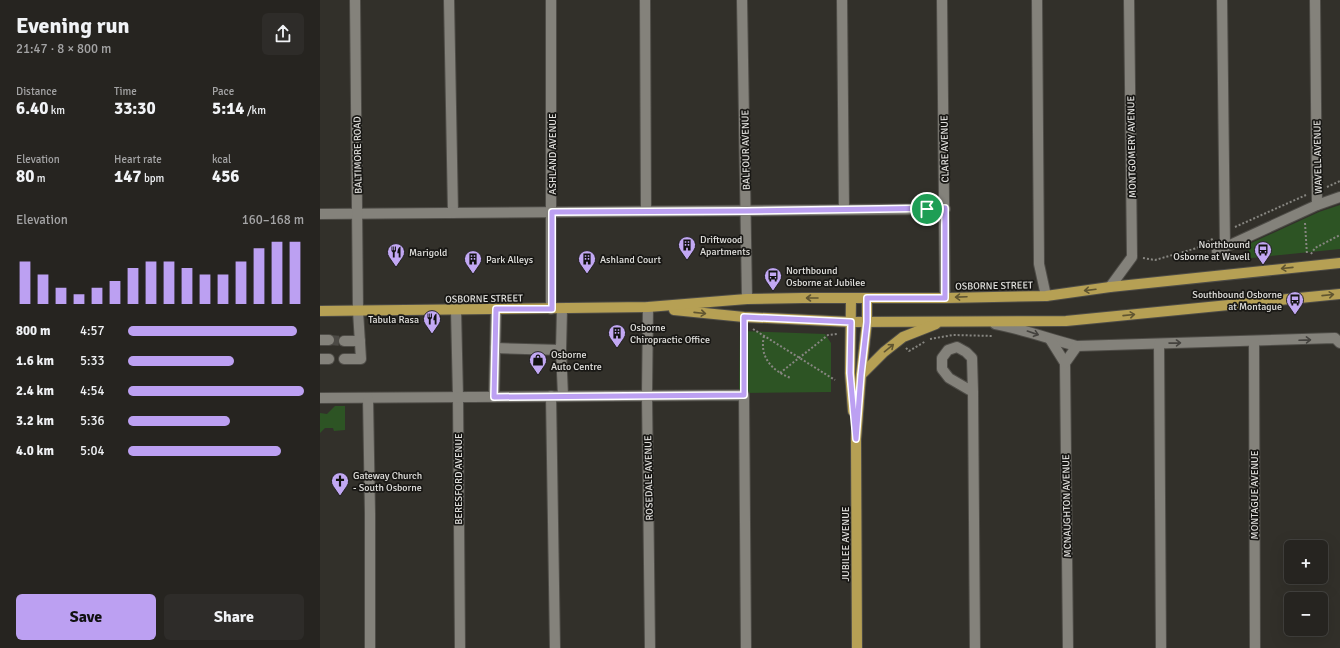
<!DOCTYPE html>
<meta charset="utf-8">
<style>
:root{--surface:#262420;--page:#2e2c29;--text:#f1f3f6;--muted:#a4a4a5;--line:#42413e;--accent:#bca0f2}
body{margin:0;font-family:Signika,sans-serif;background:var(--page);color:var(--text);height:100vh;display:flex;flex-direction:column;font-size:15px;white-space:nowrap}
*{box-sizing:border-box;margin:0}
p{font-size:13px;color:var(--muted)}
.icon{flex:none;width:22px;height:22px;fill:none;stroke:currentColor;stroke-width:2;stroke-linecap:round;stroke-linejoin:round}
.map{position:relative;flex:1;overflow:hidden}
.sheet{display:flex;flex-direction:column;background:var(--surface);width:320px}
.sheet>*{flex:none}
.controls{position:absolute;left:964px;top:540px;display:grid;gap:8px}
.controls a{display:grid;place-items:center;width:44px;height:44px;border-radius:6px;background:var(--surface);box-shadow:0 4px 16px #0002,0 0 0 1px var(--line);font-size:20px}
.pin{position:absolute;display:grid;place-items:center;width:34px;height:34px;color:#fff;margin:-17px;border:2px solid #fff;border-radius:50%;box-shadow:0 1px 4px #0007}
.round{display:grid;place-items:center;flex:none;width:42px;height:42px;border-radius:6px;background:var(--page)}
.overview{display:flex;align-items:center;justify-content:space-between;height:68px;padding:0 16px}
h1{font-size:22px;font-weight:700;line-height:30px}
.stats{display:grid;grid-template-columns:repeat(3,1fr);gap:6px;height:68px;padding:4px 16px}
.stats div{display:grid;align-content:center}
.stats b{font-size:17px;font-weight:700}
.stats small{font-size:11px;font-weight:400}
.stats p{font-size:11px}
.chart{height:112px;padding:8px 16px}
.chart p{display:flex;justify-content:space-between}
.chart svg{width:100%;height:72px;margin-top:4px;stroke:var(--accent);stroke-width:6}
.action{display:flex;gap:8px;margin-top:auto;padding:8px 16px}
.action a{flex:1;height:46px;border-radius:6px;background:var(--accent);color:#111;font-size:16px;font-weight:700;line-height:46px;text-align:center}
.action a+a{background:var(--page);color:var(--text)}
ul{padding:0 16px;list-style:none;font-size:13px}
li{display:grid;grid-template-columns:64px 48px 1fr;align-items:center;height:30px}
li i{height:10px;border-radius:5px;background:var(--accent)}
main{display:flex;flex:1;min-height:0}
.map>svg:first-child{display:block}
.green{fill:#2d5424}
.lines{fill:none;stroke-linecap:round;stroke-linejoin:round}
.minor-tunnel{stroke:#4c4a45;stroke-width:10;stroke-dasharray:10 5;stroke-linecap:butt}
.minor-casing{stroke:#4e4c47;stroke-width:12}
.major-casing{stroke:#4e4c47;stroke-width:12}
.path{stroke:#878681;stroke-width:2;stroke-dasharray:2 2;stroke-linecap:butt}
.minor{stroke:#84827b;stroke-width:10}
.major{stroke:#b6a054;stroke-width:10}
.oneway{stroke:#605531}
.oneway2{stroke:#44423e}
.route-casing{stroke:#fff;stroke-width:8}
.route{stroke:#bca0f2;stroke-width:5}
.labels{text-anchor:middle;stroke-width:3.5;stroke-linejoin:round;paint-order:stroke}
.street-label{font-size:10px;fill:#e1e0dd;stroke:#191815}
.poi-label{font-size:10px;fill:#e1e0dd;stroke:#191815;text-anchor:start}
</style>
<main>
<section class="sheet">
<div class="overview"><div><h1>Evening run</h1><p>21:47 · 8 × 800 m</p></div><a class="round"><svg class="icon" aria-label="share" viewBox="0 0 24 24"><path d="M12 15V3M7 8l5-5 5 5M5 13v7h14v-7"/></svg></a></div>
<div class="stats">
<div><p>Distance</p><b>6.40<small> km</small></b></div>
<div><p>Time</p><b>33:30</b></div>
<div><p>Pace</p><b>5:14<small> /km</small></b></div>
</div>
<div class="stats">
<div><p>Elevation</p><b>80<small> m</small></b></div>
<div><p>Heart rate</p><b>147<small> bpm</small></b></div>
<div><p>kcal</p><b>456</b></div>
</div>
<div class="chart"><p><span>Elevation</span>160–168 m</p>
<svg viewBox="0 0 160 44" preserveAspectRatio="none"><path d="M5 44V18M15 44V26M25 44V34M35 44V38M45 44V34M55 44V30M65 44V22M75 44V18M85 44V18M95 44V22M105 44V26M115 44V26M125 44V18M135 44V10M145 44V6M155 44V6"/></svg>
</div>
<ul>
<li><b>800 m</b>4:57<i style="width:96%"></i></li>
<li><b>1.6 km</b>5:33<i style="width:60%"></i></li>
<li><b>2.4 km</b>4:54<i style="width:100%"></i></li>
<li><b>3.2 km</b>5:36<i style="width:58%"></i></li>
<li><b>4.0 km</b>5:04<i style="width:87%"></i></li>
</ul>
<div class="action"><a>Save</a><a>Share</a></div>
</section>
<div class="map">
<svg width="1020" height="648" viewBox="0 0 1020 648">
<rect width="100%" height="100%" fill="#32302a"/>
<!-- green -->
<g class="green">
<path d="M1020,205V249L931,258L927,245L999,212Z"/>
<path d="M420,331L505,334L511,343V392L419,393Z"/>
<path d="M15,406H25V430L14,431L13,428H5L0,433V413L7,414Z"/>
</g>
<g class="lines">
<!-- minor-tunnel -->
<path class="minor-tunnel" d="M9,340L24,341"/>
<!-- minor casing -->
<g class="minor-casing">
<g id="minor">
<path d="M129,0L133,213"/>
<path d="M231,0V309"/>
<path d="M325,0L326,211"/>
<path d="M422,0L427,299"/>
<path d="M522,0L524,209"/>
<path d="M622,0L625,298"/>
<path d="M717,0L719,264L726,296"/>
<path d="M902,0L905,247"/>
<path d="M995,0L997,205"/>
<path d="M0,214L625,209"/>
<path d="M897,251L997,205L1020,197"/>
<path d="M790,287L812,257L809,0"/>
<path d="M328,307L327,395L330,648"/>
<path d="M136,310L138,397L140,648"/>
<path d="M675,324C703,329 729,339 757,346L1015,338L1020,343"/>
<path d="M730,339L745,363L748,648"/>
<path d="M0,340H9"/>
<path d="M24,341H40"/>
<path d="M934,341L935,648"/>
<path d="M839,344L841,648"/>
<path d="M175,348L241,350L242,309"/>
<path d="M241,350L243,396"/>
<path d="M0,359H9"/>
<path d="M24,359H41L38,311L35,0"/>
<path d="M745,363L757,346"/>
<path d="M653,392L629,378L622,369V358L628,350L637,347L646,352L652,358L653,392L655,648"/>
<path d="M231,396L235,648"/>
<path d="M174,397L176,309"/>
<path d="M0,398L424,395L426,648"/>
<path d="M48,398L50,513V648"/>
</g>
</g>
<!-- major casing -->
<g class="major-casing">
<g id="major">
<path d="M531,298L530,373L533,411"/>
<path d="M354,310L424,317L531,322L746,321L1020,294"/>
<path d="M0,311L328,307L427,299L483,298H625L726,296L790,287L1020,263"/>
<path d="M541,375L564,352L583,337L616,324"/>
<path d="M537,648L536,439L541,375L547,322V298"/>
</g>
</g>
<!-- path -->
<g class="path">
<path d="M1007,187L1020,181"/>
<path d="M985,223L987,255"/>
<path d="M915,227L986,195"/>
<path d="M991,254L995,248L1020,235"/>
<path d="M823,258L835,260L877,248L894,238"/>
<path d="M423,328L424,384"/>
<path d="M433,329L515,380"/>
<path d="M444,336C439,357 452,371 471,378"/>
<path d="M610,339L633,335L673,336"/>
<path d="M586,348L589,351L606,341"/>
<path d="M460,373L508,335L517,334"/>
</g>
<!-- minor -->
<use href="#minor" class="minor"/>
<!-- major -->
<use href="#major" class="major"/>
</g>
<!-- one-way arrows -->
<defs><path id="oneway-shaft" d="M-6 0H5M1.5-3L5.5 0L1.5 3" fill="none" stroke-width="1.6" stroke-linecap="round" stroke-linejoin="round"/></defs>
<g class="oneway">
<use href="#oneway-shaft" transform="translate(967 268) rotate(174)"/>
<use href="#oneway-shaft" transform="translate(770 290) rotate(173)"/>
<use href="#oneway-shaft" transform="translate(1008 295) rotate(-6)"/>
<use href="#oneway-shaft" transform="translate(641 297) rotate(178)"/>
<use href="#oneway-shaft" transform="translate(492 298) rotate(180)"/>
<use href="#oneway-shaft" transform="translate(380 313) rotate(6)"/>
<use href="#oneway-shaft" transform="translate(809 315) rotate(-6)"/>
<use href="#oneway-shaft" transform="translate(569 348) rotate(-39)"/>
</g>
<g class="oneway2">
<use href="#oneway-shaft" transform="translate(713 333) rotate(19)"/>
<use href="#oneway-shaft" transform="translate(985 340) rotate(-2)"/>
<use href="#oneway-shaft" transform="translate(855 343) rotate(-1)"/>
</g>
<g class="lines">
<!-- route casing -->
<g class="route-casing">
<path id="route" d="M625,208V298H547V322L541,375L536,439L530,373L531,322L424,317V395L174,397L176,309H232V212L426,211Z"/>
</g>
<!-- route -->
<use href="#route" class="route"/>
</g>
<!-- icons -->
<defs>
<g id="building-pin" transform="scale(0.9)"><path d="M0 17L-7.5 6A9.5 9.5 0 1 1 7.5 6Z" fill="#c2a8f3" stroke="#191815"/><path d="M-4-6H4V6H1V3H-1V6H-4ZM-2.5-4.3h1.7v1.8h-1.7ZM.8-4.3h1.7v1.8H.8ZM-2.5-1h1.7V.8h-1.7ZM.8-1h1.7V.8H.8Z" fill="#111"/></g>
<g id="bus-pin" transform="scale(0.9)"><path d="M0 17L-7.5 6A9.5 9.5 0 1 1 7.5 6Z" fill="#c2a8f3" stroke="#191815"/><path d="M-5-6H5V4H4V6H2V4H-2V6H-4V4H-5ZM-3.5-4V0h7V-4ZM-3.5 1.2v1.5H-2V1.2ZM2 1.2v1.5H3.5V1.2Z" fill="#111"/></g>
<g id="restaurant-pin" transform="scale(0.9)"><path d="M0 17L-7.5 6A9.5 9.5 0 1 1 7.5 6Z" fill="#c2a8f3" stroke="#191815"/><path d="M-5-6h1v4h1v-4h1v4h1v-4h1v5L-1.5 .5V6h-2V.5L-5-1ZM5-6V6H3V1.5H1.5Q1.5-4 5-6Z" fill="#111"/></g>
<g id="shop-pin" transform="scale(0.9)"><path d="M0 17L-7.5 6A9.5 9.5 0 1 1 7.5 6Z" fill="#c2a8f3" stroke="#191815"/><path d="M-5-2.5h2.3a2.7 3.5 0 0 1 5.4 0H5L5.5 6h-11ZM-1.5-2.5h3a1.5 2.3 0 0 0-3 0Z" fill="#111"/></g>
<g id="church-pin" transform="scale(0.9)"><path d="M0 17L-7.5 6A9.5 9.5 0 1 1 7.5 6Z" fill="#c2a8f3" stroke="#191815"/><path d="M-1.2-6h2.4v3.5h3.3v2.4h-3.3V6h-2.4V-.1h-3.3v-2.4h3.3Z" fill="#111"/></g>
</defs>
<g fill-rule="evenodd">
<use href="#building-pin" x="367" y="245"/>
<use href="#bus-pin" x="943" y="250"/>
<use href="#restaurant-pin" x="76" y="252"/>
<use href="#building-pin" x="153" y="259"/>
<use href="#building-pin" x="267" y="259"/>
<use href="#bus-pin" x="453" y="276"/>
<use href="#bus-pin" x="975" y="300"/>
<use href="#restaurant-pin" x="112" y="319"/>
<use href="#building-pin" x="297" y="333"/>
<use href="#shop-pin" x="218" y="360"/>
<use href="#church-pin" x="20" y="481"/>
</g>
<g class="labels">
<!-- street labels -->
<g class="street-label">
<text transform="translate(811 147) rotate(-91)" y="4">MONTGOMERY AVENUE</text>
<text transform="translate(624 149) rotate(-91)" y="4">CLARE AVENUE</text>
<text transform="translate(425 150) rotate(-91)" y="4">BALFOUR AVENUE</text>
<text transform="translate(232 154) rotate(-90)" y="4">ASHLAND AVENUE</text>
<text transform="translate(37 155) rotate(-91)" y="4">BALTIMORE ROAD</text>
<text transform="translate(997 157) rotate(-91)" y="4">WAVELL AVENUE</text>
<text transform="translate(674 285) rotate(-1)" y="4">OSBORNE STREET</text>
<text transform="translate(164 298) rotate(-1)" y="4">OSBORNE STREET</text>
<text transform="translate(328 478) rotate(-91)" y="4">ROSEDALE AVENUE</text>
<text transform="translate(138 479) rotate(-90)" y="4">BERESFORD AVENUE</text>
<text transform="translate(934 495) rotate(-90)" y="4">MONTAGUE AVENUE</text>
<text transform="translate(746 506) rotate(-91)" y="4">MCNAUGHTON AVENUE</text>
<text transform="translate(525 544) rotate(-90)" y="4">JUBILEE AVENUE</text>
</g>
<!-- poi labels -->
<g class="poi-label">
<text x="380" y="243">Driftwood<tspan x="380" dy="12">Apartments</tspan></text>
<text x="930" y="248" text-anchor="end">Northbound<tspan x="930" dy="12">Osborne at Wavell</tspan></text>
<text x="89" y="256">Marigold</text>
<text x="166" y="263">Park Alleys</text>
<text x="280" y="263">Ashland Court</text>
<text x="466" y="274">Northbound<tspan x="466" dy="12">Osborne at Jubilee</tspan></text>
<text x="962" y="298" text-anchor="end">Southbound Osborne<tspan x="962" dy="12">at Montague</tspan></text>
<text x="99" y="323" text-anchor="end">Tabula Rasa</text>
<text x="310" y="331">Osborne<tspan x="310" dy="12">Chiropractic Office</tspan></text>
<text x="231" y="358">Osborne<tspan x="231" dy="12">Auto Centre</tspan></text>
<text x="33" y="479">Gateway Church<tspan x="33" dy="12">- South Osborne</tspan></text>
</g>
</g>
</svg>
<div class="controls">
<a>+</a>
<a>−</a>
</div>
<div class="pin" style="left:607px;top:209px;background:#1e9e55"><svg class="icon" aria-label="arrive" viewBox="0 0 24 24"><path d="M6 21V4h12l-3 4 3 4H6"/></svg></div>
</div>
</main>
